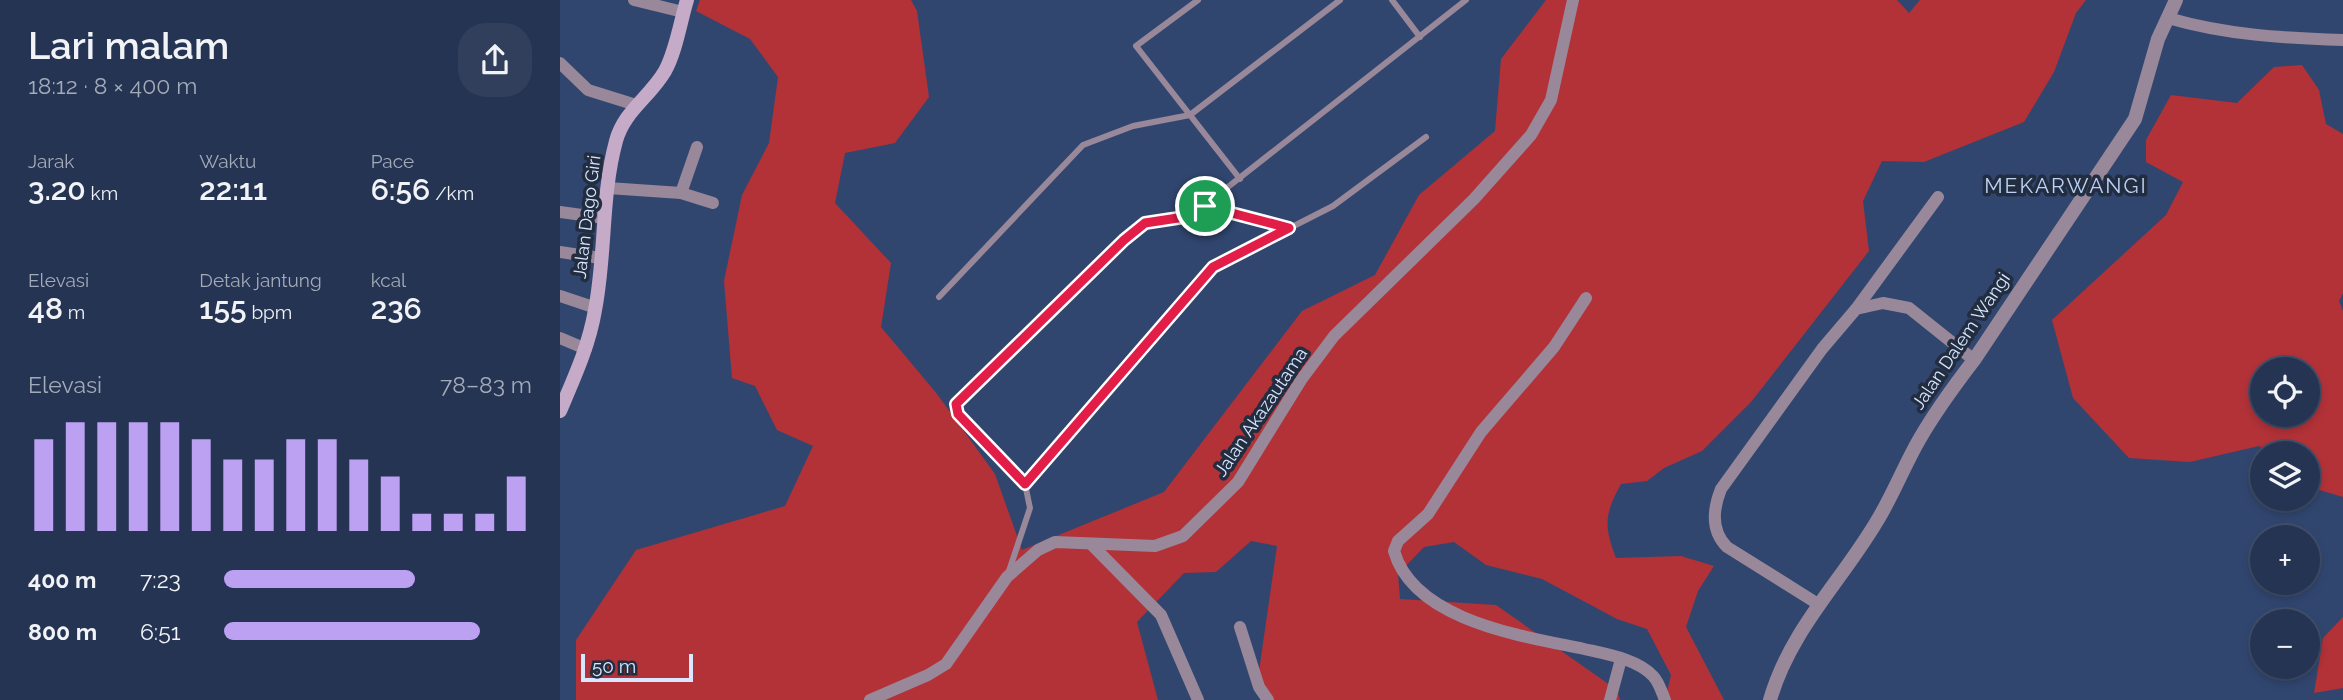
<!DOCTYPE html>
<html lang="id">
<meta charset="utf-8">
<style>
:root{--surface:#253453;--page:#313f5d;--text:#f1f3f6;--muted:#a3aab8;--line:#424f6a;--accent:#bca0f2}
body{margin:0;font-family:Raleway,sans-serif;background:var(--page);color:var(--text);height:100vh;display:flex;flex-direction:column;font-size:26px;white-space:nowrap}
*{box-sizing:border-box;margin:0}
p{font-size:23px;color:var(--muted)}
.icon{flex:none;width:38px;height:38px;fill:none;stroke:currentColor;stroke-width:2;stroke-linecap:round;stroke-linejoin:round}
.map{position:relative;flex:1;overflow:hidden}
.sheet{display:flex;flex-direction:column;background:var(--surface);width:560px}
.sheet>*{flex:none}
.tools{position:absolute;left:1690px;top:357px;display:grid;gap:14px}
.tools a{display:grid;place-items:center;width:70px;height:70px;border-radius:50%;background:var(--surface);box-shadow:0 4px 10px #0003,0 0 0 2px var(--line);font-size:35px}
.scale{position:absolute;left:21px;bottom:18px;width:112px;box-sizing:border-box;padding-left:7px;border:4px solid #d8e6ff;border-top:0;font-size:19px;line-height:24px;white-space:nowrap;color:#d8e6ff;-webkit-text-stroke:5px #232d40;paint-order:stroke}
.pin{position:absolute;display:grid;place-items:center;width:60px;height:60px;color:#fff;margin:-30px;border:4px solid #fff;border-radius:50%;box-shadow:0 2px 7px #0007}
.round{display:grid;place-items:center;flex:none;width:74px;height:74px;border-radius:28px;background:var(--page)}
.head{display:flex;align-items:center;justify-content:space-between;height:119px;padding:0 28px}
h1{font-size:38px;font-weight:600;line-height:52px}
.metrics{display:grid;grid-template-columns:repeat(3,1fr);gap:10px;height:119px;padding:7px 28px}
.metrics div{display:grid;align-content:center}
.metrics b{font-size:30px;font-weight:600}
.metrics small{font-size:19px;font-weight:400}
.metrics p{font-size:19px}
.chart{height:196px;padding:14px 28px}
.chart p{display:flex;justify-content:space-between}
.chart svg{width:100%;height:126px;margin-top:7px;stroke:var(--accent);stroke-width:6}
ul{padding:0 28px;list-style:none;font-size:23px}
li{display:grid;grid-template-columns:112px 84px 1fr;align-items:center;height:52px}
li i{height:18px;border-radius:9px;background:var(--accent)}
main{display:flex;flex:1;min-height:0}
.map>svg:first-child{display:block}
.green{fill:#b23238;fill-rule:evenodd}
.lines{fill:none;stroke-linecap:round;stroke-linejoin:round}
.service{stroke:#98889a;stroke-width:6}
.minor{stroke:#98889a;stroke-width:12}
.tertiary{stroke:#98889a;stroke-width:14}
.secondary{stroke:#c5abc8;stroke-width:14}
.route-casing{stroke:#fff;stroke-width:14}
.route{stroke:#e11d48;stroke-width:9}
.labels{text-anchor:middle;stroke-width:7;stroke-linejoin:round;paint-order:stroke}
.street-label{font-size:18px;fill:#d8e6ff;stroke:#232d40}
.quarter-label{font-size:21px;letter-spacing:2px;fill:#bcd1f7;stroke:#232d40}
</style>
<main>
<section class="sheet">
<div class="head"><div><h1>Lari malam</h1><p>18:12 · 8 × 400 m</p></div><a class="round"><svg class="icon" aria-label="share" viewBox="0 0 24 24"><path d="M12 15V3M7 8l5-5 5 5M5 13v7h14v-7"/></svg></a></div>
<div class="metrics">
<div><p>Jarak</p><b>3.20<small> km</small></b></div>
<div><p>Waktu</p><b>22:11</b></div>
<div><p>Pace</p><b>6:56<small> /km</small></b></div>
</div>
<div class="metrics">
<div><p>Elevasi</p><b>48<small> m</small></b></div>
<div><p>Detak jantung</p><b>155<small> bpm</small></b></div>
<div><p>kcal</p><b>236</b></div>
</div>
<div class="chart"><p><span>Elevasi</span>78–83 m</p>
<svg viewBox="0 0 160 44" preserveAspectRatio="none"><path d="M5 44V12M15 44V6M25 44V6M35 44V6M45 44V6M55 44V12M65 44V19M75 44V19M85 44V12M95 44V12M105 44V19M115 44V25M125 44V38M135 44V38M145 44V38M155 44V25"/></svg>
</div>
<ul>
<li><b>400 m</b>7:23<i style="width:62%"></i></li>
<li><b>800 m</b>6:51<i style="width:83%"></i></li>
</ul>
</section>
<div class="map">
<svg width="1783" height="700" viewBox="0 0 1783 700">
<rect width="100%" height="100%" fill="#31466f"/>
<!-- green -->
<g class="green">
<path d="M140,0H351L357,11L369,97L335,143L285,153L275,203L331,263L321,327L377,394L435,474L462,550L604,492L742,311L815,275L859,195L935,131L941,59L986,0H1337L1349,13L1360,0H1526L1516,13L1494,72L1464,122L1364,162L1322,161L1303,201L1309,251L1191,402L1142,451L1104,468L1087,481L1061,484C1044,515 1044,526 1056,558L1121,556L1154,566L1138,591L1126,627L1164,700H1105L1111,675L1087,629L1057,619L982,579L926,565L894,542L864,547L838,574L840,599L936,605L1057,690L1060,700H709L699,671L717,546L691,541L656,572L624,573L577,622L598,700H16V640L76,550L225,506L253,446L217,430L195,386L172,378L164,281L182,195L209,143L218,77L190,39L136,11Z"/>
<path d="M1742,65L1759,90L1766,124L1783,134V293L1779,301L1783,311V497L1756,489L1748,483V453H1709L1699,446L1630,462L1569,458L1513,398L1492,320L1606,215L1623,182L1586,162V140L1611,95L1677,103L1714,67ZM1703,369H1748V415H1703Z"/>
<path d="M1783,617V688L1754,693L1763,638Z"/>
</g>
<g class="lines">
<!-- service -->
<g class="service">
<path d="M638,0L576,46L680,179"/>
<path d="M832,0L860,37"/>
<path d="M645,206L728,228"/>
<path d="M379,297L523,145L573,126L630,115L780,0"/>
<path d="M465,484L653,267L773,206L866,137"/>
<path d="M449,571L470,508L465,484L398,414L396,404L564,240L585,223L631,216L906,0"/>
</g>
<!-- minor -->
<g class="minor">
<path d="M74,0L123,12"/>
<path d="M1608,18C1666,35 1723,38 1783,40"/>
<path d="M0,63L28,90L76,105"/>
<path d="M48,188L121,193L153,203"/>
<path d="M121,193L137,147"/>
<path d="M0,212L44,218"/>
<path d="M0,252L40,258"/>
<path d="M0,296L36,308"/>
<path d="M1026,298L994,347L921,432L868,514L838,541L834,551C854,621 963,636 1024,649C1046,654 1077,659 1093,676C1099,682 1102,693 1105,700"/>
<path d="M1296,309L1378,197"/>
<path d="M0,338L26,349"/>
<path d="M531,544L601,615L638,700"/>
<path d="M1258,604L1167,547C1151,531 1153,509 1161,489L1262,349L1296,309L1323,303L1349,308L1414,360"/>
<path d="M680,627L699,687L708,700"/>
<path d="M310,700L368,675L386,664L447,577L478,550L495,542L595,546L623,536L678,482L741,380L774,336L914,199L971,135L991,100L1013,0"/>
<path d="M1050,700L1061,659"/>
</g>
<!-- tertiary -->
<path class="tertiary" d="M1210,700C1230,630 1281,582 1317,521C1333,495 1344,466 1359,440C1375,412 1394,386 1414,360L1575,119L1598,39L1616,0"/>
<!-- secondary -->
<path class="secondary" d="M0,411C14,378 29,346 35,310C46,254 41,196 56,141C64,111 90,97 105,71C116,51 120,23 127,0"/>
</g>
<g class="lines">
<!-- route casing -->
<g class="route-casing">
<path id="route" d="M645,206L729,228L653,267L465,484L398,414L396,404L564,240L585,223L631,216Z"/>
</g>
<!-- route -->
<use href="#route" class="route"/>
</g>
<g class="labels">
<!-- street labels -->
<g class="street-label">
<text transform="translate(27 217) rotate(-83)" y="6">Jalan Dago Giri</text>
<text transform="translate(1401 341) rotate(-56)" y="6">Jalan Dalem Wangi</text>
<text transform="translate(701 412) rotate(-56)" y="6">Jalan Akazautama</text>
</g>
<!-- quarter labels -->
<g class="quarter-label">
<text x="1506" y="193">MEKARWANGI</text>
</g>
</g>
</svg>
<div class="tools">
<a><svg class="icon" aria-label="locate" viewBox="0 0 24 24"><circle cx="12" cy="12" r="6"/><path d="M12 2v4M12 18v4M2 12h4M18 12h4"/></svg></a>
<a><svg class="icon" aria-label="layers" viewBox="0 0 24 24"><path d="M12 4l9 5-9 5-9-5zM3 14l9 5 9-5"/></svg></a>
<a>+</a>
<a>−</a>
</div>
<div class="scale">50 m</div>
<div class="pin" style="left:645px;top:206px;background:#1e9e55"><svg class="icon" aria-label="arrive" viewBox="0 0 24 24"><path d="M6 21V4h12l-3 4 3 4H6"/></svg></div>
</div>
</main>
